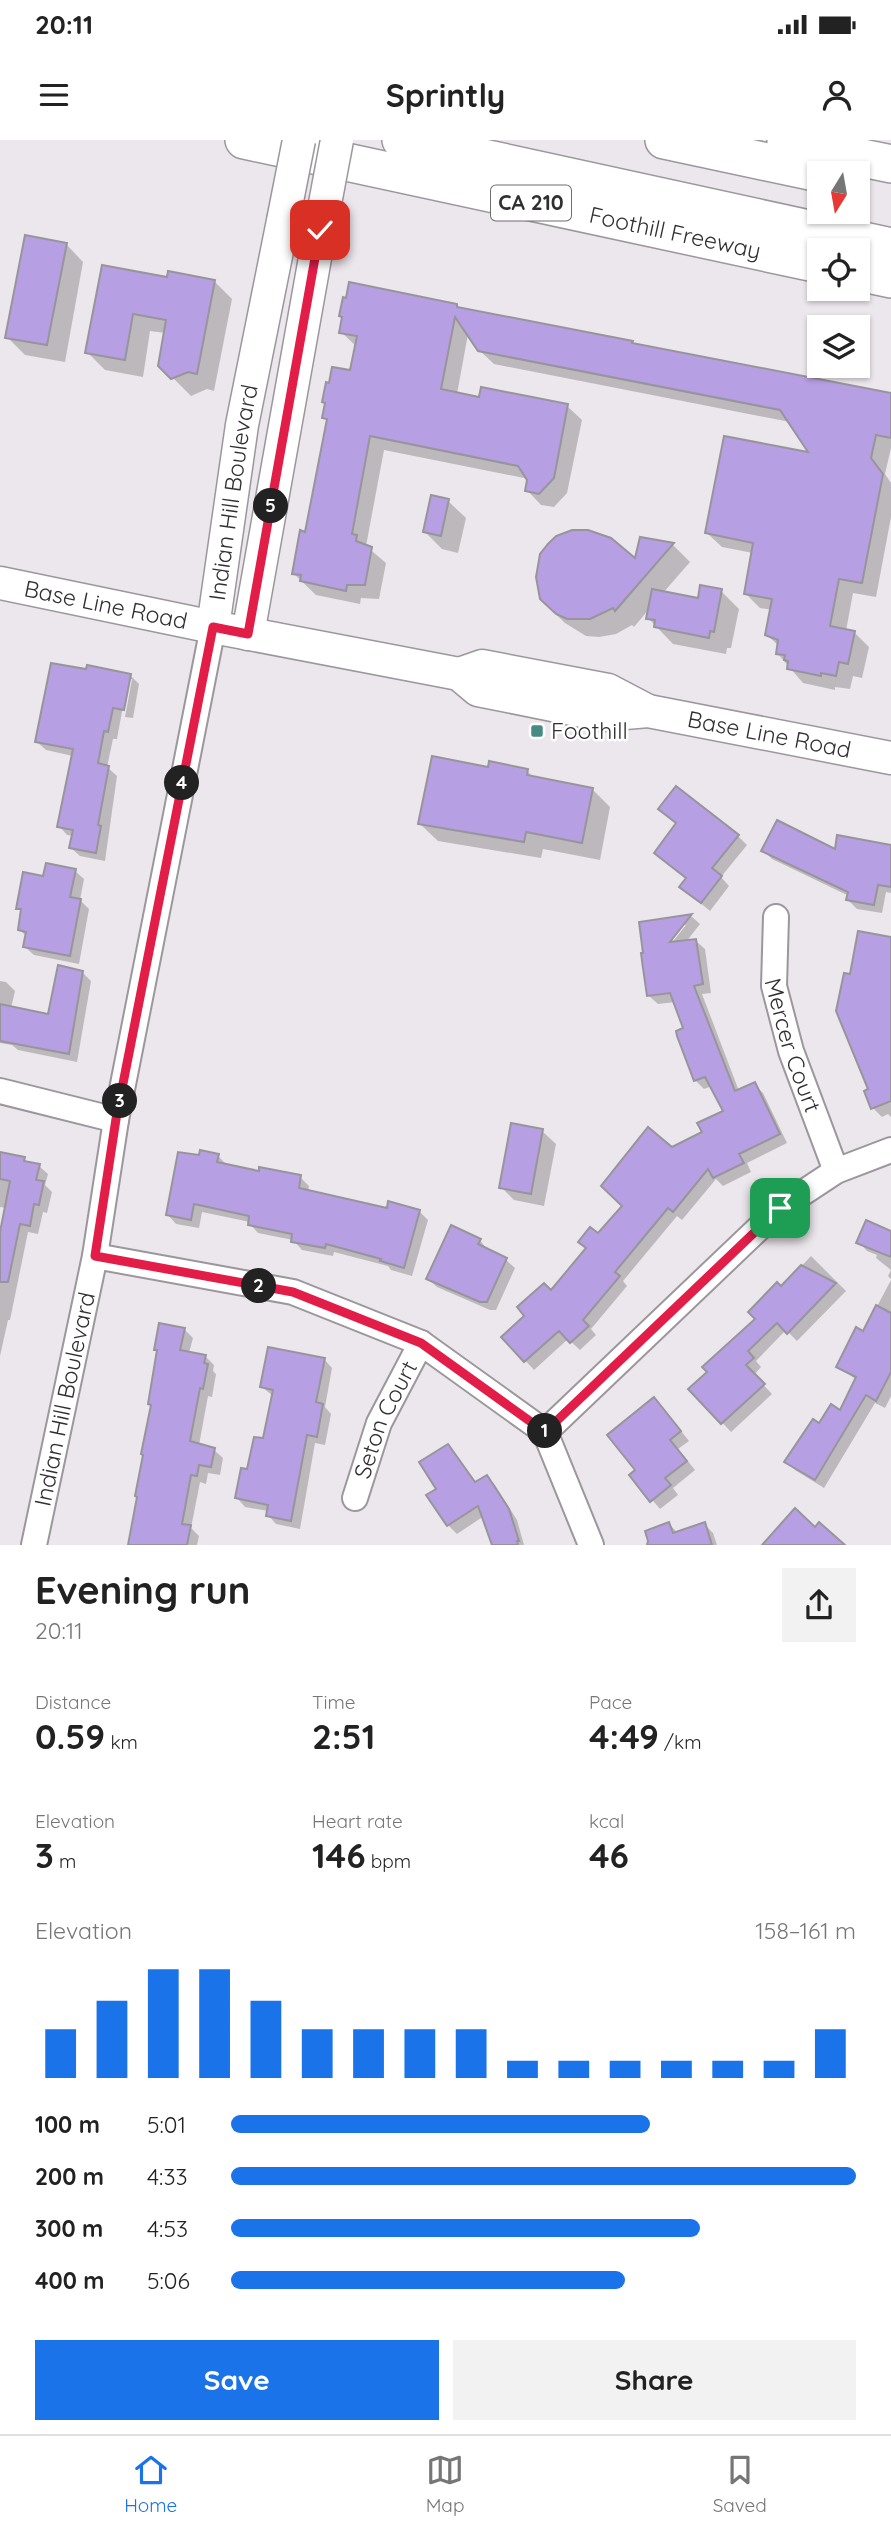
<!DOCTYPE html>
<meta charset="utf-8">
<style>
:root{--surface:#fff;--page:#f2f2f2;--text:#222;--muted:#767676;--line:#e0e0e0;--accent:#1a73e8}
body{margin:0;font-family:Quicksand,sans-serif;background:var(--page);color:var(--text);height:100vh;display:flex;flex-direction:column;font-size:26px;white-space:nowrap}
*{box-sizing:border-box;margin:0}
p{font-size:23px;color:var(--muted)}
.icon{flex:none;width:38px;height:38px;fill:none;stroke:currentColor;stroke-width:2;stroke-linecap:round;stroke-linejoin:round}
.map{position:relative;height:1405px;overflow:hidden}
.drawer{display:flex;flex-direction:column;background:var(--surface);flex:1}
.drawer>*{flex:none}
.needle{width:46px;rotate:191deg}
.fabs{position:absolute;left:807px;top:21px;display:grid;gap:14px}
.fabs a{display:grid;place-items:center;width:63px;height:63px;border-radius:0px;background:var(--surface);box-shadow:0 2px 5px #0004;font-size:35px}
.pin{position:absolute;display:grid;place-items:center;width:60px;height:60px;color:#fff;margin:-30px;border-radius:14px;box-shadow:0 4px 10px #0006}
.km{position:absolute;width:35px;height:35px;margin:-18px;border-radius:50%;background:#222;color:#fff;font-size:19px;line-height:35px;text-align:center}
.round{display:grid;place-items:center;flex:none;width:74px;height:74px;border-radius:0px;background:var(--page)}
.head{display:flex;align-items:center;justify-content:space-between;height:119px;padding:0 35px}
h1{font-size:38px;font-weight:700;line-height:52px}
.figures{display:grid;grid-template-columns:repeat(3,1fr);gap:10px;height:119px;padding:7px 35px}
.figures div{display:grid;align-content:center}
.figures b{font-size:35px;font-weight:700}
.figures small{font-size:19px;font-weight:400}
.figures p{font-size:19px}
.chart{height:196px;padding:14px 35px}
.chart p{display:flex;justify-content:space-between}
.chart svg{width:100%;height:126px;margin-top:7px;stroke:var(--accent);stroke-width:6}
.action{display:flex;gap:14px;margin-top:auto;padding:14px 35px}
.action a{flex:1;height:80px;border-radius:0px;background:var(--accent);color:#fff;font-size:28px;font-weight:700;line-height:80px;text-align:center}
.action a+a{background:var(--page);color:var(--text)}
ul{padding:0 35px;list-style:none;font-size:23px}
li{display:grid;grid-template-columns:112px 84px 1fr;align-items:center;height:52px}
li i{height:18px;border-radius:9px;background:var(--accent)}
.status{display:flex;justify-content:space-between;align-items:center;height:49px;padding:0 35px;background:var(--surface);direction:ltr}
.status svg{height:19px;fill:currentColor}
header{display:flex;justify-content:space-between;align-items:center;height:91px;padding:0 35px;background:var(--surface);font-size:32px;font-weight:700}
.tab-bar{display:flex;justify-content:space-around;align-items:center;height:98px;border-top:2px solid var(--line);background:var(--surface);font-size:19px;color:var(--muted)}
.tab-bar a{display:grid;justify-items:center;gap:4px}
.tab-bar .active{color:var(--accent)}
.map>svg:first-child{display:block}
.shadow{fill:#0003;fill-rule:evenodd}
.building{fill:#b79fe3;stroke:#97959b;stroke-width:2}
.lines{fill:none;stroke-linecap:round;stroke-linejoin:round}
.minor-casing{stroke:#9c979c;stroke-width:28}
.major-casing{stroke:#9c979c;stroke-width:35}
.highway-casing{stroke:#9c979c;stroke-width:40}
.minor{stroke:#fff;stroke-width:24}
.major{stroke:#fff;stroke-width:32}
.highway{stroke:#fff;stroke-width:37}
.major-bridge-casing{stroke:#9c979c;stroke-width:35;stroke-linecap:butt}
.major-bridge{stroke:#fff;stroke-width:32}
.route-casing{stroke:#fff;stroke-width:14}
.route{stroke:#e11d48;stroke-width:9}
.poi-dot{fill:#458b83;stroke:#fff;stroke-width:2.5}
.labels{text-anchor:middle;stroke-width:5;stroke-linejoin:round;paint-order:stroke}
.shield{fill:#fff;stroke:#6f6d6f;stroke-width:2}
.shield-label{font-size:21px;font-weight:bold;fill:#312f31}
.street-label{font-size:23px;fill:#312f31;stroke:#fff}
.poi-label{font-size:23px;fill:#312f31;stroke:#fff;text-anchor:start}
</style>
<div class="status"><b>20:11</b><svg viewBox="0 0 49 12"><path d="M0 12V9h3v3zM5 12V6h3v6zM10 12V3h3v9zM15 12V0h3v12zM26 1h20v11H26zM47 4h2v5h-2z"/></svg></div>
<header><svg class="icon" aria-label="menu" viewBox="0 0 24 24"><path d="M4 6h16M4 12h16M4 18h16"/></svg>Sprintly<svg class="icon" aria-label="person" viewBox="0 0 24 24"><circle cx="12" cy="8" r="4"/><path d="M4 21q1-7 8-7t8 7"/></svg></header>
<div class="map">
<svg width="891" height="1405" viewBox="0 0 891 1405">
<rect width="100%" height="100%" fill="#ece7ec"/>
<!-- shadow -->
<g class="shadow">
<path d="M66,104L83,122L65,222L25,215L7,197Z"/>
<path d="M168,139L215,142L232,159L214,251L207,249L191,256L160,225L165,193L150,191L143,237L105,230L87,212Z"/>
<path d="M457,165L461,169L632,203L635,205L891,255V308L885,334L891,343V377L876,457L853,453L846,491L854,492L869,507L862,538L853,536L850,549L835,547V550L803,543L777,513L779,506L767,495L772,470L760,468L745,453L753,413L722,407L707,393L812,315L790,282L494,224L479,210L468,194L457,254L480,259L567,266L582,280L567,353L554,367L541,365L527,350L529,339L384,310L366,406L386,423L379,459L361,458L360,464L316,455L293,433L306,394L328,282L324,277L352,232L357,207L341,192Z"/>
<path d="M448,361L466,378L458,413L442,409L425,392Z"/>
<path d="M641,399L673,405L690,422L663,453L699,460L721,451L739,469L731,508H727L726,514L673,504L648,478L650,468L634,487L632,485L616,494L599,497L586,496L565,483L546,465L637,421Z"/>
<path d="M130,535L139,544L133,578L125,577L132,539H128L117,599H113L107,627L117,636L105,721L80,716L71,708L74,696L67,695L59,686L73,616L46,610L37,602Z"/>
<path d="M489,629L527,631L534,638L592,649L610,667L600,720L543,709L541,718L438,701L420,684Z"/>
<path d="M660,669L738,696L747,705L721,737L729,746L710,771L681,747L687,739L678,684Z"/>
<path d="M891,707V753L886,752L882,773L857,769L848,760L849,756L772,719L763,710L836,712Z"/>
<path d="M75,731L84,739L80,760L89,769L79,824L34,815L25,807L27,797L19,789L23,772L18,768L45,738Z"/>
<path d="M691,776L700,784L686,802L696,801L705,809L711,853L702,854L739,951L754,944L763,953L787,1003L747,1023L751,1032L723,1046L716,1039L682,1080L677,1076L623,1141L627,1146L591,1189L596,1195L580,1210L568,1199L534,1230L504,1197L551,1152L671,1009L704,993L725,972L712,946L704,949L695,940L685,889L675,862L658,864L649,856L641,784ZM681,785H686L666,810L664,808Z"/>
<path d="M891,799V977L888,974L882,977L873,968L851,836Z"/>
<path d="M82,832L91,841L77,922L18,910L12,905L0,903V841L6,842L15,851L11,868L49,876Z"/>
<path d="M542,991L556,1004L544,1066L514,1060L501,1047Z"/>
<path d="M0,1014L24,1019L29,1024L39,1026L48,1034L45,1045L52,1052L47,1073L43,1072L38,1094L28,1092L10,1180H8L0,1216V1100L7,1068L0,1067Z"/>
<path d="M218,1016L227,1025L260,1033L300,1037L309,1046L308,1052L388,1070L419,1071L428,1080L412,1136L391,1130L388,1126L334,1112L333,1116L302,1110L293,1100L258,1093L250,1084V1082L202,1072L199,1088L176,1084L168,1075Z"/>
<path d="M891,1093V1139L888,1136L891,1130L876,1118L877,1115L867,1111L859,1102Z"/>
<path d="M480,1100L488,1111L506,1120L515,1128L496,1170H490L437,1147L428,1139Z"/>
<path d="M811,1116L846,1151L797,1201L786,1190L756,1221L761,1227L754,1235L772,1254L731,1292L691,1249L757,1179L781,1148Z"/>
<path d="M891,1140V1256L885,1268L875,1263L824,1348L795,1330L787,1322L820,1285L840,1272L857,1240L838,1227L863,1193Z"/>
<path d="M184,1189L193,1198L189,1213L205,1216L214,1225L213,1231L216,1234L212,1257L208,1256L199,1305L214,1310L223,1318L220,1335L208,1333L206,1344L200,1342L191,1388L199,1396L197,1405H130L152,1266L159,1212L156,1209Z"/>
<path d="M324,1219L332,1228L325,1267L331,1274L325,1305L315,1303L300,1389L276,1384L268,1375V1371L245,1367L237,1358L264,1301L273,1256L262,1247Z"/>
<path d="M663,1268L689,1301L678,1309L695,1330L673,1348L678,1355L660,1369L632,1336L638,1330Z"/>
<path d="M448,1306L476,1343L487,1337L495,1345L517,1380L524,1405H490L493,1404L484,1376L457,1394L448,1385L438,1349Z"/>
<path d="M669,1384L678,1393L704,1384L713,1393L717,1405H652Z"/>
</g>
<!-- building -->
<g class="building">
<path d="M25,95L67,103L47,205L5,198Z"/>
<path d="M102,125L167,137L168,131L215,140L197,234L188,232L171,239L158,226L166,180L133,174L125,220L85,213Z"/>
<path d="M349,142L457,164V167L633,201L632,203L891,253V298L876,295L871,318L883,334L862,443L839,439L830,486L855,491L848,524L839,522L836,536L821,533V536L787,529L788,521L784,520L785,515L776,514L778,500L765,495L772,459L744,454L753,403L705,393L724,296L808,312L780,270L478,211L455,177L441,249L479,257L481,247L568,264L554,338L539,354L525,351L527,340L518,326L370,296L352,394L357,395L356,401L372,407L365,445H347L346,451L300,441L301,435L292,434L300,390L305,392L327,279L322,278L325,263L322,262L326,242L329,243L332,227L350,230L357,196L339,193L342,177L339,176L343,157L346,158Z"/>
<path d="M431,355L449,359L441,396L423,392Z"/>
<path d="M572,390H588L611,398L635,418L640,397L674,403L615,471L613,468L590,479H567L556,474L540,459L536,437L540,414L548,404L556,396Z"/>
<path d="M700,445L722,449L714,492L710,491L709,498L654,487L655,480L646,479L652,449L698,458Z"/>
<path d="M51,523L86,529L87,525L131,534L124,570L113,568L108,592L104,591L98,623L109,626L98,685L101,686L96,713L69,708L73,690L57,687L73,609L35,602Z"/>
<path d="M432,616L488,627L489,621L528,629L527,635L593,648L582,703L526,692L524,702L418,684Z"/>
<path d="M676,646L739,695L712,728L722,736L701,763L679,747L686,738L654,713L676,683L658,669Z"/>
<path d="M777,680L835,709L837,695L891,705V747L878,745L874,765L846,760L848,752L761,711Z"/>
<path d="M46,723L76,729L70,757L81,759L70,816L23,807L26,792L18,790L21,769H16L23,732L43,736Z"/>
<path d="M692,774L670,802L696,799L703,844L694,846L735,951L755,942L780,994L739,1014L744,1023L713,1038L708,1029L673,1072L668,1068L615,1132L620,1136L583,1180L589,1186L570,1203L559,1191L524,1222L501,1197L524,1176L517,1167L544,1143L551,1150L586,1108L578,1102L590,1087L598,1093L622,1066L601,1046L648,987L672,1007L702,992L697,983L723,971L705,937L694,941L677,896L676,891L683,888L670,853L647,856L643,828L641,813H643L639,782Z"/>
<path d="M858,791L891,797V961L871,969L864,951L868,949L836,871L844,833L850,834Z"/>
<path d="M58,825L83,831L69,914L0,901V864L48,874Z"/>
<path d="M511,983L543,989L531,1054L499,1048Z"/>
<path d="M200,1010L219,1014L217,1022L259,1031V1027L301,1035L299,1048L387,1068L388,1061L420,1070L404,1128L380,1121L381,1119L326,1104L325,1108L291,1102L292,1094L248,1085L249,1076L194,1064L191,1080L166,1075L178,1012L199,1015Z"/>
<path d="M0,1012L25,1017L24,1021L40,1024L36,1040L44,1041L39,1065L34,1064L30,1086L20,1084L8,1142H0V1092L10,1041L0,1039Z"/>
<path d="M866,1080L891,1091V1117L856,1103Z"/>
<path d="M451,1085L481,1099L478,1104L507,1118L487,1162H480L426,1139Z"/>
<path d="M801,1125L836,1143L787,1194L777,1183L748,1211L754,1218L746,1225L765,1244L721,1284L688,1249L707,1232L702,1227L755,1179L748,1172L777,1142L781,1146Z"/>
<path d="M876,1165L891,1173V1232L876,1261L866,1255L815,1340L784,1322L813,1279L819,1283L831,1264L840,1270L856,1237L836,1227L856,1187L863,1191Z"/>
<path d="M159,1183L185,1188L180,1210L206,1215L204,1223L208,1224L203,1249L200,1248L190,1301L215,1308L211,1327L199,1325L197,1336L191,1335L182,1384L191,1385L187,1405H128L137,1357L135,1356L143,1315L141,1314L151,1265L148,1264L157,1210H154Z"/>
<path d="M268,1207L325,1218L316,1262L323,1264L317,1297L307,1295L291,1381L266,1376L268,1365L235,1358L241,1328L247,1329L254,1297L263,1298L273,1250L260,1247Z"/>
<path d="M654,1257L681,1291L670,1300L687,1321L665,1338L671,1345L650,1362L629,1335L635,1330L607,1295Z"/>
<path d="M448,1304L475,1342L487,1335L509,1369L519,1401H517L518,1405H492L478,1366L447,1386L426,1355L436,1349L419,1322Z"/>
<path d="M795,1368L815,1387L819,1382L845,1405H762Z"/>
<path d="M669,1382L673,1393L705,1382L712,1405H647L648,1401L645,1391Z"/>
</g>
<g class="lines">
<!-- minor casing -->
<g class="minor-casing">
<g id="minor">
<path id="s1" d="M776,777L774,846L791,911L836,1031"/>
<path d="M0,951L116,980"/>
<path d="M95,1116L293,1152L421,1203L545,1292L591,1405"/>
<path d="M545,1292L780,1068L836,1031L891,1010"/>
<path id="s2" d="M355,1358L379,1283L421,1203"/>
<path id="s3" d="M34,1405L95,1116L116,980L213,487"/>
</g>
</g>
<!-- major casing -->
<g class="major-casing">
<g id="major">
<path id="s4" d="M0,443L213,487L459,534L478,550L602,575L648,571L891,618"/>
<path id="s5" d="M213,487L242,285L283,81"/>
<path d="M248,494L320,90"/>
<path d="M459,534L482,526L608,550L648,571"/>
</g>
</g>
<!-- highway casing -->
<g class="highway-casing">
<g id="highway">
<path id="s6" d="M244,0L819,124"/>
<path d="M401,0L891,107"/>
<path d="M664,0L819,33"/>
<path d="M786,2L891,24"/>
<path d="M858,132L891,139"/>
</g>
</g>
<!-- minor -->
<use href="#minor" class="minor"/>
<!-- major -->
<use href="#major" class="major"/>
<!-- highway -->
<use href="#highway" class="highway"/>
<!-- major-bridge casing -->
<g class="major-bridge-casing">
<g id="major-bridge">
<path d="M283,81L299,0"/>
<path d="M320,90L337,0"/>
</g>
</g>
<!-- major-bridge -->
<use href="#major-bridge" class="major-bridge"/>
</g>
<g class="lines">
<!-- route casing -->
<g class="route-casing">
<path id="route" d="M320,90L248,494L213,487L116,979L95,1116L293,1152L421,1203L545,1292L780,1068"/>
</g>
<!-- route -->
<use href="#route" class="route"/>
</g>
<!-- markers -->
<rect class="poi-dot" x="530" y="584" width="14" height="14" rx="3.5"/>
<g class="labels">
<!-- shield labels -->
<rect class="shield" x="491" y="45.5" width="80" height="35" rx="5"/>
<g class="shield-label">
<text x="531" y="70">CA 210</text>
</g>
<!-- street labels -->
<g class="street-label">
<text dy="8" stroke="none"><textPath href="#s6" startOffset="441">Foothill Freeway</textPath></text>
<text dy="8" stroke="none"><textPath href="#s5" startOffset="136">Indian Hill Boulevard</textPath></text>
<text dy="8" stroke="none"><textPath href="#s4" startOffset="108">Base Line Road</textPath></text>
<text dy="8" stroke="none"><textPath href="#s4" startOffset="789">Base Line Road</textPath></text>
<text dy="8" stroke="none"><textPath href="#s1" startOffset="131">Mercer Court</textPath></text>
<text dy="8" stroke="none"><textPath href="#s3" startOffset="149">Indian Hill Boulevard</textPath></text>
<text dy="8" stroke="none"><textPath href="#s2" startOffset="84">Seton Court</textPath></text>
</g>
<!-- poi labels -->
<g class="poi-label">
<text x="551" y="599">Foothill</text>
</g>
</g>
</svg>
<div class="fabs">
<a><svg class="needle" viewBox="-14 -14 28 28"><path d="M0-13l5 13h-10z" fill="#e53935"/><path d="M0 13l5-13h-10z" fill="#767676"/></svg></a>
<a><svg class="icon" aria-label="locate" viewBox="0 0 24 24"><circle cx="12" cy="12" r="6"/><path d="M12 2v4M12 18v4M2 12h4M18 12h4"/></svg></a>
<a><svg class="icon" aria-label="layers" viewBox="0 0 24 24"><path d="M12 4l9 5-9 5-9-5zM3 14l9 5 9-5"/></svg></a>
</div>
<div class="pin" style="left:780px;top:1068px;background:#1e9e55"><svg class="icon" aria-label="arrive" viewBox="0 0 24 24"><path d="M6 21V4h12l-3 4 3 4H6"/></svg></div>
<div class="pin" style="left:320px;top:90px;background:#d93025"><svg class="icon" aria-label="check" viewBox="0 0 24 24"><path d="M5 12l5 5 9-10"/></svg></div>
<b class="km" style="left:545px;top:1291px">1</b>
<b class="km" style="left:259px;top:1146px">2</b>
<b class="km" style="left:120px;top:961px">3</b>
<b class="km" style="left:182px;top:643px">4</b>
<b class="km" style="left:271px;top:366px">5</b>
</div>
<section class="drawer">
<div class="head"><div><h1>Evening run</h1><p>20:11</p></div><a class="round"><svg class="icon" aria-label="share" viewBox="0 0 24 24"><path d="M12 15V3M7 8l5-5 5 5M5 13v7h14v-7"/></svg></a></div>
<div class="figures">
<div><p>Distance</p><b>0.59<small> km</small></b></div>
<div><p>Time</p><b>2:51</b></div>
<div><p>Pace</p><b>4:49<small> /km</small></b></div>
</div>
<div class="figures">
<div><p>Elevation</p><b>3<small> m</small></b></div>
<div><p>Heart rate</p><b>146<small> bpm</small></b></div>
<div><p>kcal</p><b>46</b></div>
</div>
<div class="chart"><p><span>Elevation</span>158–161 m</p>
<svg viewBox="0 0 160 44" preserveAspectRatio="none"><path d="M5 44V27M15 44V17M25 44V6M35 44V6M45 44V17M55 44V27M65 44V27M75 44V27M85 44V27M95 44V38M105 44V38M115 44V38M125 44V38M135 44V38M145 44V38M155 44V27"/></svg>
</div>
<ul>
<li><b>100 m</b>5:01<i style="width:67%"></i></li>
<li><b>200 m</b>4:33<i style="width:100%"></i></li>
<li><b>300 m</b>4:53<i style="width:75%"></i></li>
<li><b>400 m</b>5:06<i style="width:63%"></i></li>
</ul>
<div class="action"><a>Save</a><a>Share</a></div>
</section>
<nav class="tab-bar">
<a class="active"><svg class="icon" aria-label="home" viewBox="0 0 24 24"><path d="M3 11l9-7 9 7M6 9v11h12V9"/></svg>Home</a>
<a><svg class="icon" aria-label="map" viewBox="0 0 24 24"><path d="M3 6l6-2 6 2 6-2v14l-6 2-6-2-6 2zM9 4v14M15 6v14"/></svg>Map</a>
<a><svg class="icon" aria-label="saved" viewBox="0 0 24 24"><path d="M7 4h10v16l-5-4-5 4z"/></svg>Saved</a>
</nav>
